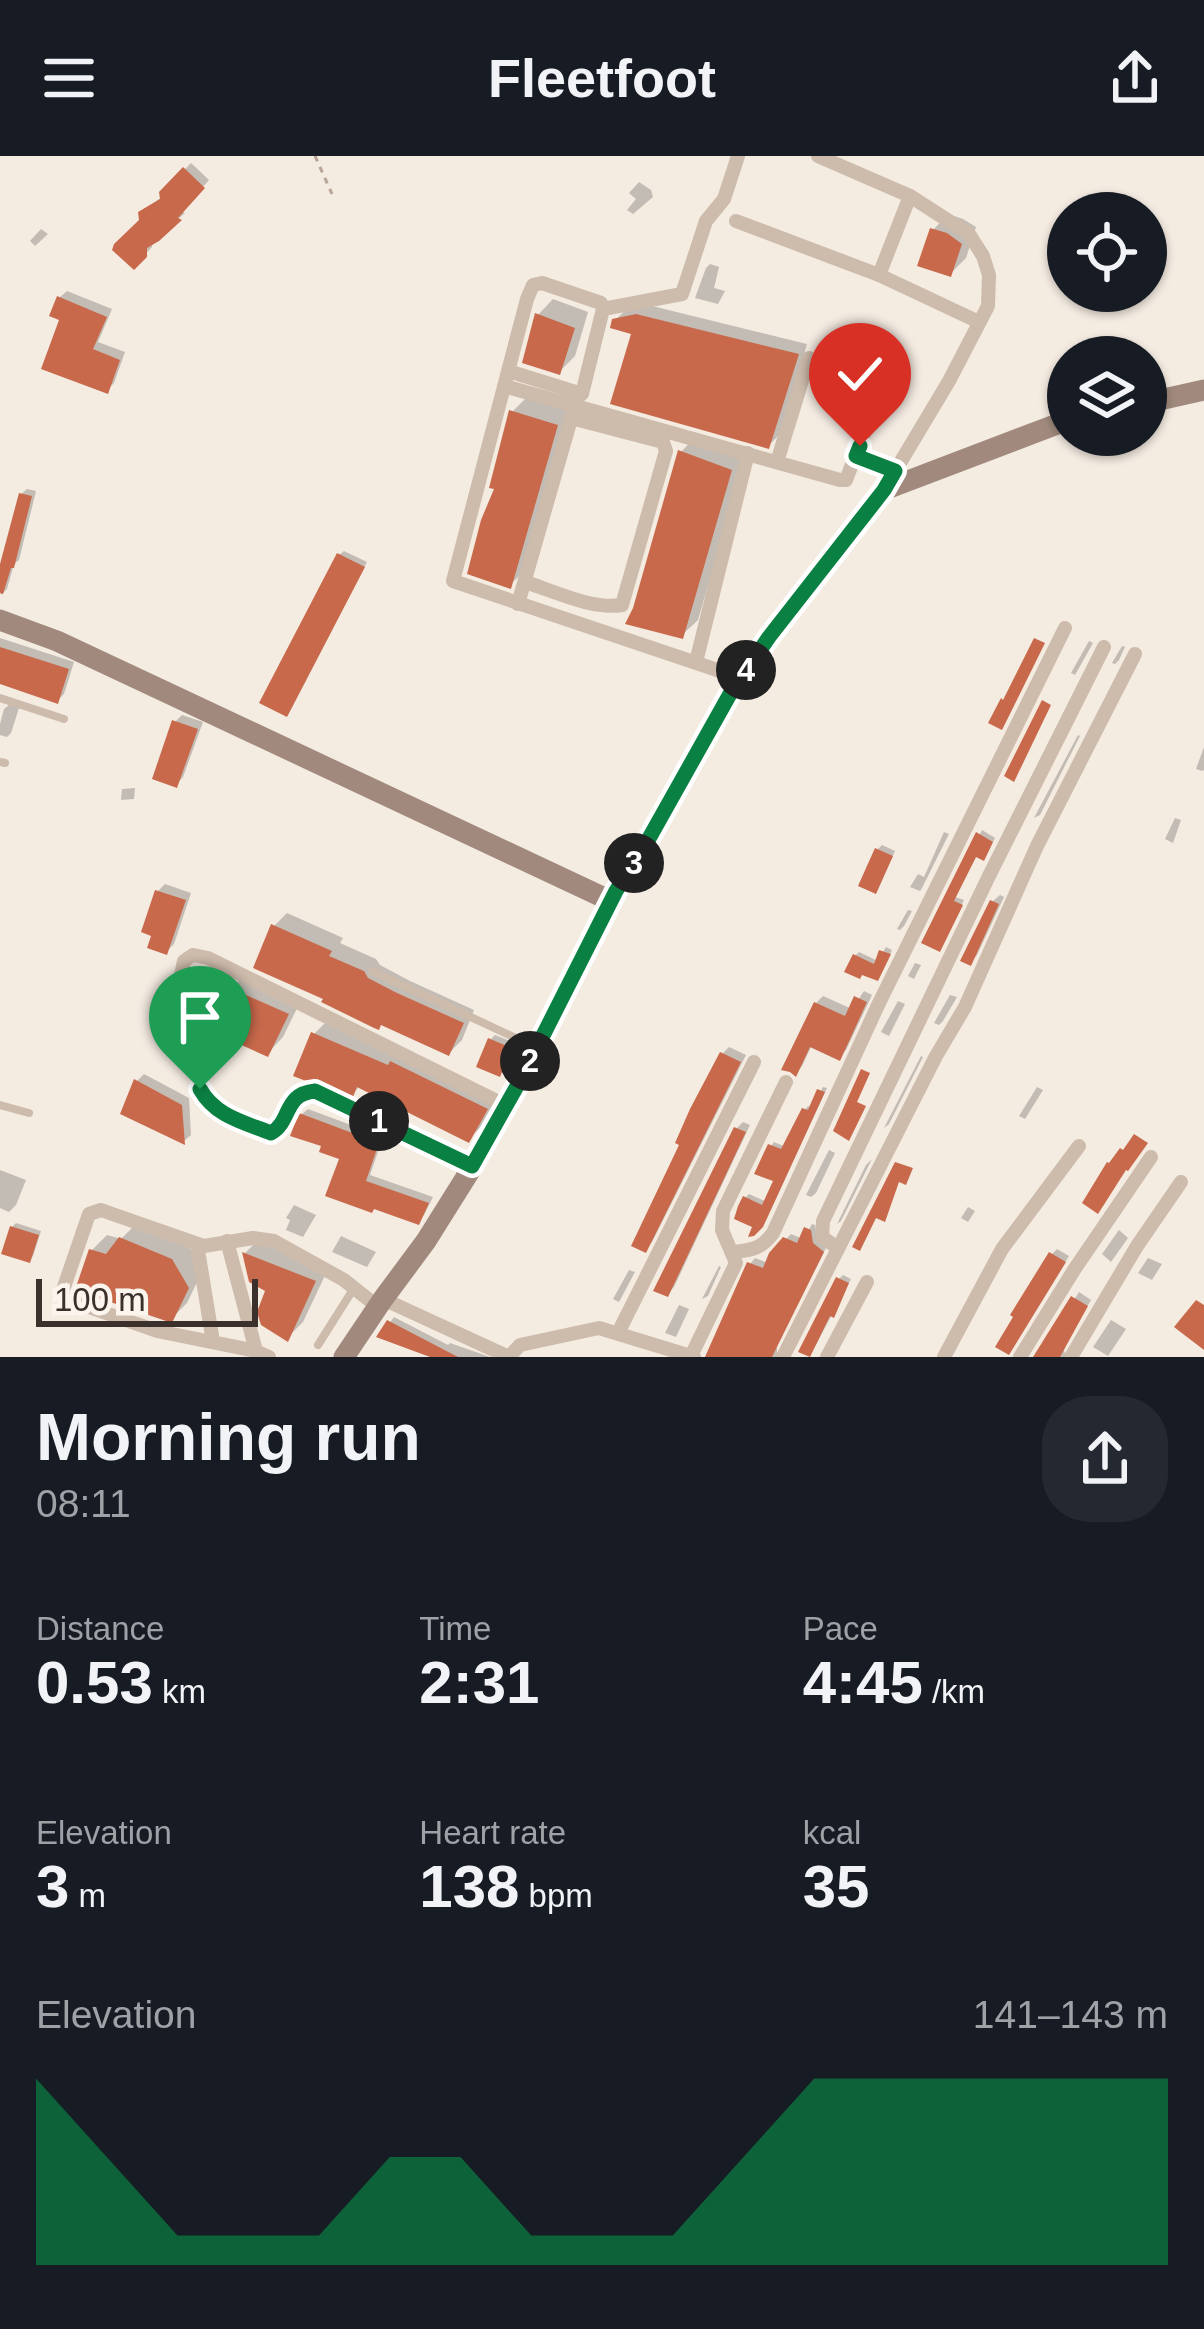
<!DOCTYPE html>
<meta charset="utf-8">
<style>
:root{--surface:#171b24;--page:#242831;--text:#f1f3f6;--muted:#9ea1a6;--accent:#0b8043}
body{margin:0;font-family:Arial,sans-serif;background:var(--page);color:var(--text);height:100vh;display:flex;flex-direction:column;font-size:45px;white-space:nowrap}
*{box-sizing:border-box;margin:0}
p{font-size:39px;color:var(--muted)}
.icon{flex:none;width:66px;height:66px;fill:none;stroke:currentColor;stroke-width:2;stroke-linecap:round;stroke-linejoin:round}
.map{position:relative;height:1201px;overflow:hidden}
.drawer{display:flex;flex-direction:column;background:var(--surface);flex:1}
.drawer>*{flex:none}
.controls{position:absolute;left:1047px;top:36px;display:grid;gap:24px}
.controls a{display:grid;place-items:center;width:120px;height:120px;border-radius:50%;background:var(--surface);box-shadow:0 3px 9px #0004;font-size:60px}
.scale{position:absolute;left:36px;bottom:30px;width:222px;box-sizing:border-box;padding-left:12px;border:6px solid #3b302b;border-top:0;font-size:33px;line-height:42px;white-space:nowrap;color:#3b302b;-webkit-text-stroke:9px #fbf5ee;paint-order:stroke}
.pin{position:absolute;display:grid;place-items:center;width:102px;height:102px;color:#fff;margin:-123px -51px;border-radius:50% 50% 50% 0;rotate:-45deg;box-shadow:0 0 12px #0007}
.pin .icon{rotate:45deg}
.km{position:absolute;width:60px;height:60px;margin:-30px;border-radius:50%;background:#222;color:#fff;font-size:33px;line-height:60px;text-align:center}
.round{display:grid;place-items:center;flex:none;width:126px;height:126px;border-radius:48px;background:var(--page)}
.headline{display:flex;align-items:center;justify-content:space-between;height:204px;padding:0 36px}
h1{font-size:66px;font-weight:600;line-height:90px}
.figures{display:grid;grid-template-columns:repeat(3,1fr);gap:18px;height:204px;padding:12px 36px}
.figures div{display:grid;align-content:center}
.figures b{font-size:60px;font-weight:600}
.figures small{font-size:33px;font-weight:400}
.figures p{font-size:33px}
.chart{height:336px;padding:24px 36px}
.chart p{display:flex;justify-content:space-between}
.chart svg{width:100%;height:216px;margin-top:12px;fill:var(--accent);opacity:.7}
header{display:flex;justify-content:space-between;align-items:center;height:156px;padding:0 36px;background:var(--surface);font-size:54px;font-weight:600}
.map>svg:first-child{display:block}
.shadow{fill:#0003}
.building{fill:#c8694b}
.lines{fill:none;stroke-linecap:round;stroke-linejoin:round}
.path{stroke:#b9a596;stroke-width:3;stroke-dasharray:6 6;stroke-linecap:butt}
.lane{stroke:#cdbbac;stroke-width:8}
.street{stroke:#cdbbac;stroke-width:14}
.secondary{stroke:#a18a7d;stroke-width:21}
.route-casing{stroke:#fff;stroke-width:24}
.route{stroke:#0b8043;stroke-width:15}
</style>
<header><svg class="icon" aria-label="menu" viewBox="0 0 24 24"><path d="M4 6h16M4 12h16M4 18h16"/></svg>Fleetfoot<svg class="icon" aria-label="share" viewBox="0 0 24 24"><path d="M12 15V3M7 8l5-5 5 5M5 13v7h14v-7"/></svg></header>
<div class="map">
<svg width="1204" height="1201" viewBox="0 0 1204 1201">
<rect width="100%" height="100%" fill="#f4ebe1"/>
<!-- shadow -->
<g class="shadow">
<path d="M191,7L209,24L181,55L185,57L152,86V91L134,110L142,65L148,51L162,41V37Z"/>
<path d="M639,26L651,34L653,41L633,58L627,54L636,43L629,37Z"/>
<path d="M948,58L963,63L976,71L966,102L950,118L933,74Z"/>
<path d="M41,73L48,78L35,90L30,85Z"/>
<path d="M710,108L719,111L714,132L725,135L718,148L695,142L706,112Z"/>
<path d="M67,135L112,153L98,186L125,196L114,227L107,234L63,162L59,142Z"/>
<path d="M553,143L588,156L575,200L559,216L538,159Z"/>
<path d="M648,149L807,188L779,279L769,289L635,176L615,164L626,154Z"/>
<path d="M528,240L571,253L525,414L510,429L498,331L512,256Z"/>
<path d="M696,280L746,299L698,464L682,479L681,296Z"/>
<path d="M27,333L36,335L19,404L14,408L7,433L1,439L0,411L21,338Z"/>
<path d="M344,395L367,406L291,553L339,399Z"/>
<path d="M0,482L74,506L64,538L57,545L0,525Z"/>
<path d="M1089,485L1093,487L1075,519L1071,517Z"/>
<path d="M1122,490L1125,491L1119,504L1115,508L1112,507Z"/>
<path d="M9,549L19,552L11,577L7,581L0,579V568L4,553Z"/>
<path d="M182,559L203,566L183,621L176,629L175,566Z"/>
<path d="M1078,579L1080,580L1040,659L1034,662Z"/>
<path d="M1204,591V614L1202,615L1196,613Z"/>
<path d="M135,632L134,643L121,644L122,633Z"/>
<path d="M1175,662L1181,664L1173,687L1165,683Z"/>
<path d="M982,674L995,682L987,698L977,699L955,741L964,744L943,788L925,786Z"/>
<path d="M944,676L949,678L922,732L920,735L910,731L918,718L924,721Z"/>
<path d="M882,689L895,695L879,730L878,693Z"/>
<path d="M165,728L191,737L174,788L167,795L158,735Z"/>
<path d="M1000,739L1004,741L977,799L970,807L992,746Z"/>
<path d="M908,754L912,755L904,770L900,774L897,773Z"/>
<path d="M287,757L343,782L340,787L376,803L380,809L410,825L474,854L462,884L449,897L274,770Z"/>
<path d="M886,791L892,794L881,817L855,800L859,796L878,805Z"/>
<path d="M915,807L921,809L914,823L908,820Z"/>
<path d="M246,817L302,842L283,881L268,897L231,833Z"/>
<path d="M864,835L872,839L846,894L839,901L812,889L802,910L796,917L816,847L823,840L852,853Z"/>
<path d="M950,839L957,841L943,865L939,869L934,867Z"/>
<path d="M898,845L905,848L889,880L881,876Z"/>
<path d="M326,866L498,940L481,971L468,983L360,930L353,937L314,878Z"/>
<path d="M495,879L515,887L500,918L491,883Z"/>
<path d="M729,891L746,899L652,1086L645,1093L722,898Z"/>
<path d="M921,900L923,901L889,968L884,972Z"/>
<path d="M144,918L189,942L191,979L184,985L137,925Z"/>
<path d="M823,931L827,932L766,1064L752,1077L756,1069L745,1042L749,1038L767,1046L777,1024L771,990L774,986L786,991L805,954L808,950L812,951Z"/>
<path d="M1037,931L1043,934L1025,963L1019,960Z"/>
<path d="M308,953L383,981L370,1019L433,1041L424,1059L418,1065L375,1050L342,1001L325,988L302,958Z"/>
<path d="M743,966L750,969L674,1131L667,1138L737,972Z"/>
<path d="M829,994L835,997L816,1037L811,1041L806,1039Z"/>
<path d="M872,1003L841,1065L837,1068L866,1009Z"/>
<path d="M0,1014L26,1024L16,1049L9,1056L0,1052Z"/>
<path d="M294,1049L316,1059L303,1081L286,1074L290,1064L286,1062Z"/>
<path d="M968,1051L975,1055L968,1066L961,1062Z"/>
<path d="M16,1067L41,1075L33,1100L29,1104L12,1071Z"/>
<path d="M137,1067L187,1088L203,1114L187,1147L171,1163L92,1094L107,1079L121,1083Z"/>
<path d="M812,1068L815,1069L817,1081L827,1090L777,1188V1201H707L750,1108L755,1102L768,1107L771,1099L791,1078L803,1083Z"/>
<path d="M1119,1074L1128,1082L1111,1106L1102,1098Z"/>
<path d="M341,1080L376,1096L367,1111L332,1096Z"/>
<path d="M260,1082L330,1109L303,1166L287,1182L268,1134L252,1124L245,1097Z"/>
<path d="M1057,1093L1069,1100L1014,1190L1052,1098Z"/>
<path d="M1148,1102L1162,1108L1152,1124L1138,1117Z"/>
<path d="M719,1110L721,1111L708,1140L702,1143Z"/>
<path d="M629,1114L635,1116L619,1146L613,1143Z"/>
<path d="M843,1119L851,1123L811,1198L839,1123Z"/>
<path d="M1079,1136L1091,1144L1066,1187L1064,1195L1067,1201H1037Z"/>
<path d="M679,1149L689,1153L676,1181L665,1177Z"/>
<path d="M394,1161L448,1189L450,1187L490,1201H433L380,1180Z"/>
<path d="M1111,1164L1126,1173L1108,1200L1093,1191Z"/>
</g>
<!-- building -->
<g class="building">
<path d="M183,11L205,32L178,62L182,64L159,85L147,92V101L134,114L112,94L114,88L139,64L138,56L160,43L159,36Z"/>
<path d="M930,72L947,77L962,88L951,121L917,110Z"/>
<path d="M57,140L107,161L93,193L120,204L108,238L41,213L59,164L49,160Z"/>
<path d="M535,157L575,172L560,219L522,207Z"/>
<path d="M636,158L799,198L769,293L610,248L631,178L610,172L612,163Z"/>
<path d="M509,254L558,269L511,433L467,418L481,364L494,333L489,332Z"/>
<path d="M678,294L732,314L683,483L625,468L633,452Z"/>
<path d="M19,337L32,340L14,412H11L3,438L0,437V408Z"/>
<path d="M337,397L365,411L287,561L259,547Z"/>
<path d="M1034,482L1045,487L1002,574L988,567L1001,542L1003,544Z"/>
<path d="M0,491L69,513L58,548L0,528Z"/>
<path d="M1042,544L1051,549L1014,626L1004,620Z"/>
<path d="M172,564L198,573L177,632L152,623Z"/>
<path d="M976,676L993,686L984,705L976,701L954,745L963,749L940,796L921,787Z"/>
<path d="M875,692L893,700L876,738L858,730Z"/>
<path d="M155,734L186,744L167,799L147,792L151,780L141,776Z"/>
<path d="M990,744L999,748L971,810L960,805Z"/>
<path d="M271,768L332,795L329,800L364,815L368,822L397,837L464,867L449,900L381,869L379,874L374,872L321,846L323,843L253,812Z"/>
<path d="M879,794L891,798L878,825L862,819L860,823L844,816L853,798L874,808Z"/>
<path d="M228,831L289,858L268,901L210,875Z"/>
<path d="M854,840L867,846L840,905L810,891L796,921L790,916L781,914L814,846L845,860Z"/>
<path d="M311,876L388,909L390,905L488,953L469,987L357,931L353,941L320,925H306L293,920Z"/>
<path d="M488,882L512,892L500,921L476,911Z"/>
<path d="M720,896L741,906L646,1097L631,1090L679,989L675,987L690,953Z"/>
<path d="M861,913L870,917L857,946L866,950L849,985L833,975Z"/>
<path d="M134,923L182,949L185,989L120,958Z"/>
<path d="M817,933L825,936L763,1071L754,1080L748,1081L752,1071L734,1063L738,1050L743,1040L762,1049L773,1025L754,1018L768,988L781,993L802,952L808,954Z"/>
<path d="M299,957L379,987L366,1025L429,1047L419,1069L374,1053L372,1057L325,1040L339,1003L319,996L321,990L290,980Z"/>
<path d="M734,971L746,976L668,1141L653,1135Z"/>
<path d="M1134,978L1148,987L1128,1015L1126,1014L1098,1058L1082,1047L1107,1006L1109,1007L1120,992L1123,994Z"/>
<path d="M895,1006L913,1012L906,1029L899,1026L885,1066L876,1062L860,1095L852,1091Z"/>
<path d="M10,1070L39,1079L30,1107L1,1098Z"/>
<path d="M804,1071L811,1074L813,1087L824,1096L772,1201H705L747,1106L763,1112L769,1097L783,1081L797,1087Z"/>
<path d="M119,1081L172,1103L189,1132L172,1167L75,1134L89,1093L106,1098Z"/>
<path d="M242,1096L316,1125L288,1186L261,1169L257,1156L265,1135L249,1126Z"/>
<path d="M1049,1096L1066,1106L1009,1199L995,1191L1013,1161L1010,1159Z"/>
<path d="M836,1121L849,1127L834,1162L830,1160L810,1201L798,1196Z"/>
<path d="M1071,1140L1088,1150L1060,1201H1033Z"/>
<path d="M1196,1144L1204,1149V1194L1174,1171Z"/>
<path d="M387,1164L458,1201H430L376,1181Z"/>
</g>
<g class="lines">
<!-- path -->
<path class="path" d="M315,0L332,38"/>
<!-- lane -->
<g class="lane">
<path d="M0,542L64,563"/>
<path d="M0,606L5,607"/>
<path d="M372,815L535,891"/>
<path d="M0,949L29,957"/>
<path d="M318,1189L354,1132"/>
</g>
<!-- street -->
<g class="street">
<path d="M818,0L910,40L969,78L983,100L989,119L988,150L949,225L885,332"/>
<path d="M736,65L879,119L979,166"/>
<path d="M879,119L910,40"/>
<path d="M603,153L682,138L706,65L724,43L738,0"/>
<path d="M508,215L582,238L603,153L601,147L542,127L533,129L527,143L453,425L741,522"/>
<path d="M504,230L840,324H846L873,254"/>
<path d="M856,300L895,315"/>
<path d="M777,306L809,202"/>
<path d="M525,426C554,435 592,454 622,449L666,295L663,286L571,262"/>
<path d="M518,448L573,256"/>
<path d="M696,506L748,297"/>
<path d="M473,1010L315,935C283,938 292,965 271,977C243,967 215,960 200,933L181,819L184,805L193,799L208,802L507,950"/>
<path d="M227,1085L256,1195L269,1201"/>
<path d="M197,1088L213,1186"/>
<path d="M838,1092L822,1081L823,1065L989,720L1104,491"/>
<path d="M733,1096C752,1094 761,1093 773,1077L879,847L1065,472"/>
<path d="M383,1143L509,1201L520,1189L599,1172L694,1201"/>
<path d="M618,1177L754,906"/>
<path d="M256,1195L157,1175L69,1144L64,1139L63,1134L89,1058L101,1054L204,1090L253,1082L274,1085L344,1124L378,1151"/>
<path d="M691,1200L736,1107L722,1074L723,1055L786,926"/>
<path d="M783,1201L936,900L965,851L1037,690L1135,498"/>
<path d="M827,1201L867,1126"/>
<path d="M944,1201L1002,1093L1079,990"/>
<path d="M1020,1201L1074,1114L1151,1001"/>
<path d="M1071,1201L1137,1090L1181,1026"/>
</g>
<!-- secondary -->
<g class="secondary">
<path d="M1146,247L1204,234"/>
<path d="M0,464L57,485L611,745"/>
<path d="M344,1201L383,1143L426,1085L473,1010L522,923L616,735L647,686L730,538L769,481L884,334L1068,264"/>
</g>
</g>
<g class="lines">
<!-- route casing -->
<g class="route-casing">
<path id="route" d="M200,933C215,960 243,966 271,977C292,965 283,938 315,935L472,1010L521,923L616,735L647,686L730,538L769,481L884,334L895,315L856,300L860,290"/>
</g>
<!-- route -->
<use href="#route" class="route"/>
</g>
</svg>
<div class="controls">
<a><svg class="icon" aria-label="locate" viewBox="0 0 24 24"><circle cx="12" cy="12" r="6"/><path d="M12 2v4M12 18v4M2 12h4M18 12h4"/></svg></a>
<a><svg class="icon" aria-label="layers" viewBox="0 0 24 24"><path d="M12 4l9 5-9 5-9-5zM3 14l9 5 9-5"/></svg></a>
</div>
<div class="scale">100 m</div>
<div class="pin" style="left:200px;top:933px;background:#1e9e55"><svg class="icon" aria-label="arrive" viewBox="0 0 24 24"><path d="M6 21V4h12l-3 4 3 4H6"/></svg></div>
<div class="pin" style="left:860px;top:290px;background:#d93025"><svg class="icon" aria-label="check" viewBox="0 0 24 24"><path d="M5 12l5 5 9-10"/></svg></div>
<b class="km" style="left:379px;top:965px">1</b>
<b class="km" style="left:530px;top:905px">2</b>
<b class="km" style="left:634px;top:707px">3</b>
<b class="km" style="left:746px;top:514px">4</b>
</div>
<section class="drawer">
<div class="headline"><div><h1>Morning run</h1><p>08:11</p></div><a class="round"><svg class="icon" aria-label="share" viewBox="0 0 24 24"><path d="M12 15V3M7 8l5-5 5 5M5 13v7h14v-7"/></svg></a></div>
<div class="figures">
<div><p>Distance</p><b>0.53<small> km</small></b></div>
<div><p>Time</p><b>2:31</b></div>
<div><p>Pace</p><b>4:45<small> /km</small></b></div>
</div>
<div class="figures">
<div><p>Elevation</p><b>3<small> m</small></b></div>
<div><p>Heart rate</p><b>138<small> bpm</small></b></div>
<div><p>kcal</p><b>35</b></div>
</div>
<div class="chart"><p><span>Elevation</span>141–143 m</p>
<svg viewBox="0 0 160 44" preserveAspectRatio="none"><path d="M0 44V6L10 22L20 38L30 38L40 38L50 22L60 22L70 38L80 38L90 38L100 22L110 6L120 6L130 6L140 6L150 6L160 6V44z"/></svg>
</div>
</section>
